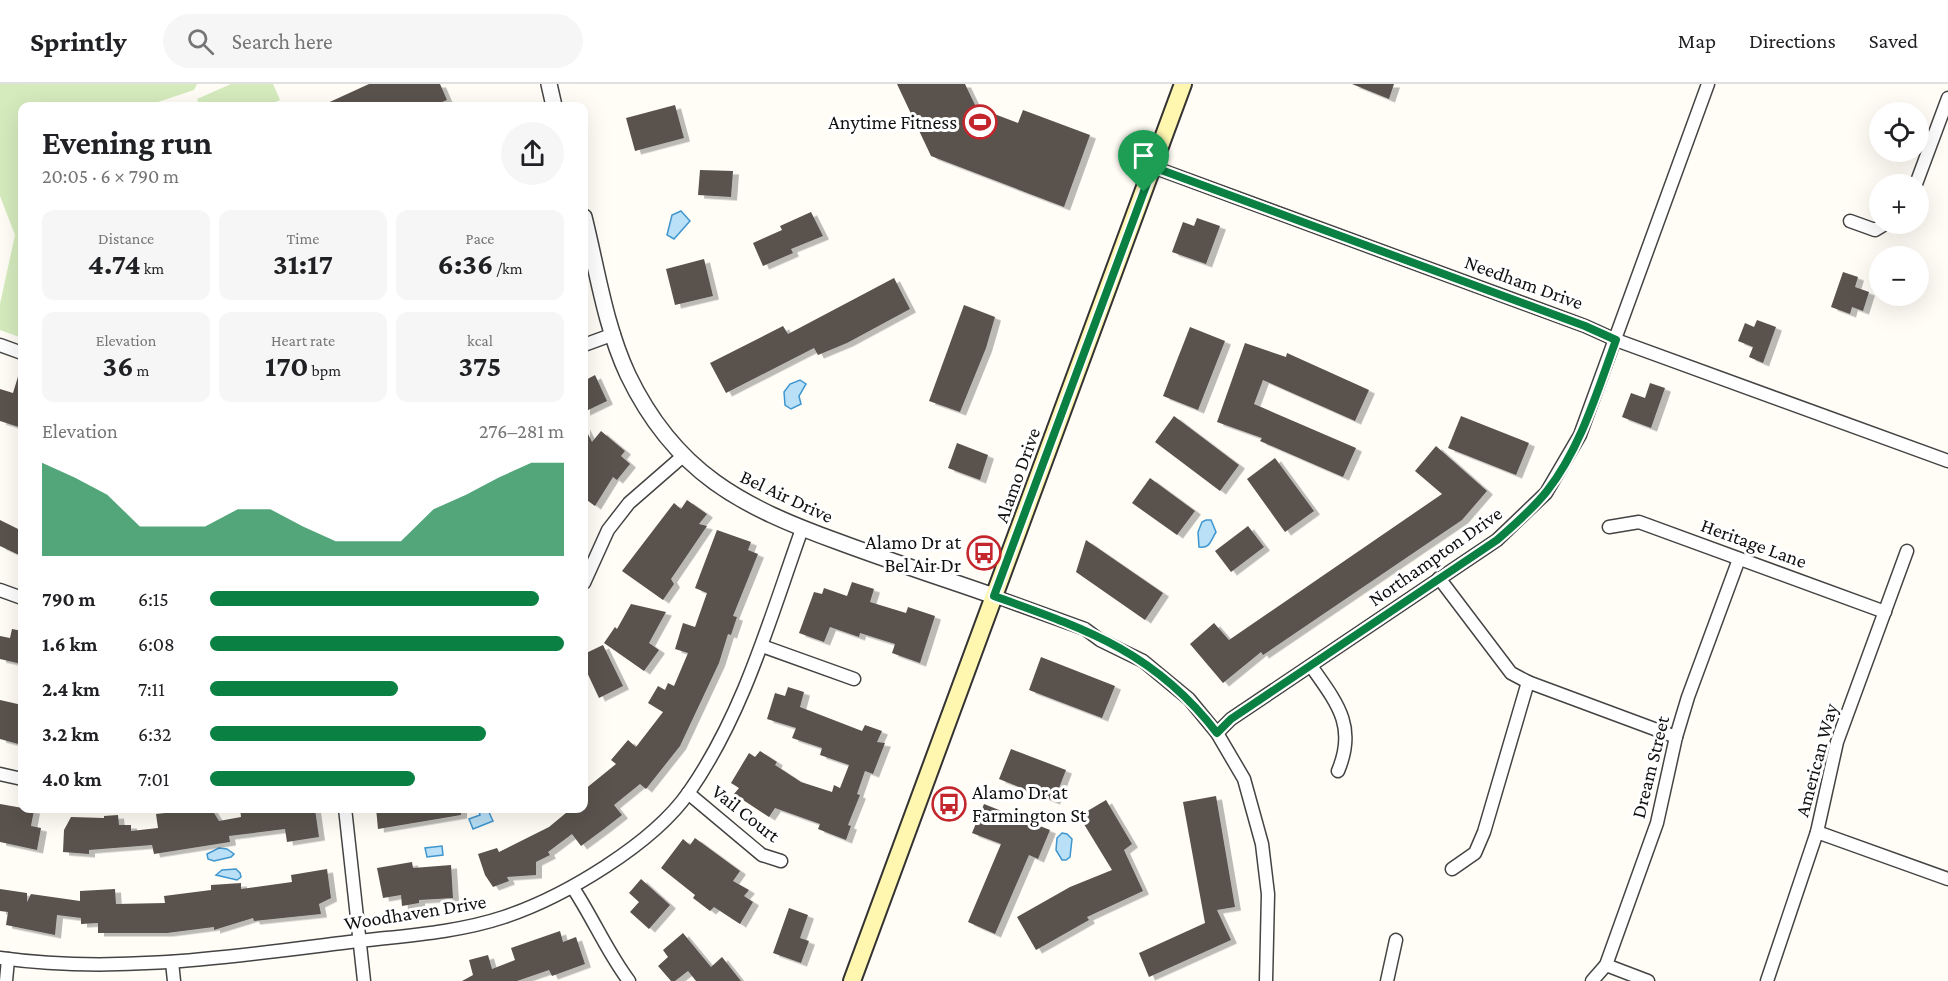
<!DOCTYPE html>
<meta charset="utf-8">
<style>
:root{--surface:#fff;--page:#f6f6f6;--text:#202124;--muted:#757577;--line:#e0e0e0;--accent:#0b8043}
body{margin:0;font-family:"Crimson Pro",serif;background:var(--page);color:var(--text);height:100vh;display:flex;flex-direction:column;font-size:22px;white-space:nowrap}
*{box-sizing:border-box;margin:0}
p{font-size:20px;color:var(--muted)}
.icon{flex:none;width:33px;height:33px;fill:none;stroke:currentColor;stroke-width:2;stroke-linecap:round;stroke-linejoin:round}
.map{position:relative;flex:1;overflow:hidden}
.details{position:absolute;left:18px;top:18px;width:570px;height:711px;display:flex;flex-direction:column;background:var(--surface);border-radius:12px;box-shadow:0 6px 24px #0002}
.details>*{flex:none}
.fabs{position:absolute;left:1869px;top:18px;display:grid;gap:12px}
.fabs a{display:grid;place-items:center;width:60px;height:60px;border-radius:50%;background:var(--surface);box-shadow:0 6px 24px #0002;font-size:30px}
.pin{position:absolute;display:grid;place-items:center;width:51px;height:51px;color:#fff;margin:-62px -26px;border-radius:50% 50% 50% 0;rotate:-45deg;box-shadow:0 0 6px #0007}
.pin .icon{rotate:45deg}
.round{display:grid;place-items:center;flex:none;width:63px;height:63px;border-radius:32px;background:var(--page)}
.summary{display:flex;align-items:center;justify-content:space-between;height:102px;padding:0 24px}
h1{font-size:33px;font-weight:700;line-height:45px}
.metrics{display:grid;grid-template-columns:repeat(3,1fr);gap:9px;height:102px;padding:6px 24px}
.metrics div{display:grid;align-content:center;border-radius:12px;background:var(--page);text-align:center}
.metrics b{font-size:30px;font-weight:700}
.metrics small{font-size:16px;font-weight:400}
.metrics p{font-size:16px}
.chart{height:168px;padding:12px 24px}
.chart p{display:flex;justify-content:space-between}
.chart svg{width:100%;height:108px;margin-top:6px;fill:var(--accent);opacity:.7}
ul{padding:0 24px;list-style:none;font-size:20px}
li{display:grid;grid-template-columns:96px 72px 1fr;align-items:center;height:45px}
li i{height:15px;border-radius:8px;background:var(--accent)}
header{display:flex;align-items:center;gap:36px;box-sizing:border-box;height:84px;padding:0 30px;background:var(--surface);border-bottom:2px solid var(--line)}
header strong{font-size:28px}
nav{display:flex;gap:33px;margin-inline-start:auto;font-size:21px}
.search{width:420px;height:54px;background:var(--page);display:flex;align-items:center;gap:15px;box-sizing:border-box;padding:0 21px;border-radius:33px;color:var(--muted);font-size:22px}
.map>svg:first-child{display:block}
.green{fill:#d5ebbd}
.water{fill:#b9e0f7;stroke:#3f96cf;stroke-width:1.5}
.building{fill:#5a524d;filter:url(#shadow)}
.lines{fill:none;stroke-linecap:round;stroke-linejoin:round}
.minor-casing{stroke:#444;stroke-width:15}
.tertiary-casing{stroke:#444;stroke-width:18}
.secondary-casing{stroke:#333;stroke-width:20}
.minor{stroke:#fff;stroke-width:12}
.tertiary{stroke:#fff;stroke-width:15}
.secondary{stroke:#fff6b0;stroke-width:16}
.route-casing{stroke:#fff;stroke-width:12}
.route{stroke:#0b8043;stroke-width:8}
.labels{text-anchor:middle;stroke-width:6;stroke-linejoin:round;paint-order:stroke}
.poi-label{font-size:20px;fill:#111;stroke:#fff;text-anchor:end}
.street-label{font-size:20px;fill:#111;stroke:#fff}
</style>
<header>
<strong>Sprintly</strong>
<div class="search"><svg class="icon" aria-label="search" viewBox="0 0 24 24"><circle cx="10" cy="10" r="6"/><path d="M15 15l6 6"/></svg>Search here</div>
<nav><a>Map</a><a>Directions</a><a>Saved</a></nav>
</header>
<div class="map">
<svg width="1948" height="897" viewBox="0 0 1948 897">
<defs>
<filter id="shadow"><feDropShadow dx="6" dy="3.5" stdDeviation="0" flood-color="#0004"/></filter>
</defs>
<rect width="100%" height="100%" fill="#fffdf5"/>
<!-- green -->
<g class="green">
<path d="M0,0H197L194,6L146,22H22V254L0,246V220L15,151L0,112Z"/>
<path d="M231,0H273L280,16L266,22H200L197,15Z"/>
</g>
<!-- water -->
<g class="water">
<path d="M681,127L690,137L674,155L667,151L672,131Z"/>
<path d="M800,296L806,300L799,312L801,320L791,325L785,321L784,308L790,300Z"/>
<path d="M1206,436H1211L1216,448C1211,456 1210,465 1199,463L1198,448L1202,438Z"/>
<path d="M487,724L493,737L473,745L469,735L480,731L479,727Z"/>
<path d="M1062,749L1067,750L1072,755L1070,773L1066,776H1062L1056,766L1057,754Z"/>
<path d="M442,762L443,771L427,773L425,764Z"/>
<path d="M219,764L227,765L234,770L231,773L214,777L208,775L207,770Z"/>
<path d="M236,785L240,789L241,793L237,796L216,791L222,786Z"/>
</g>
<!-- building -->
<g class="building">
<path d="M369,0H440L447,16L433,22H321Z"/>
<path d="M897,0H965L976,23L1018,39L1023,26L1090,51L1064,123L931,72Z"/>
<path d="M1352,0H1394L1389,15Z"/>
<path d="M675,21L684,54L635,67L626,34Z"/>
<path d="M700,86L733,87L731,113L698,111Z"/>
<path d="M811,128L823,152L791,165L793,169L763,182L753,159L782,146L780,142Z"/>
<path d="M1197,134L1220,142L1206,180L1172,168L1183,138L1194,142Z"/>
<path d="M704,175L713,212L675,221L666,185Z"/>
<path d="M1843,188L1858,193L1855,203L1869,208L1863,227L1852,223L1850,230L1831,223Z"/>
<path d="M894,194L910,225L847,259L818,271L814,264L726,309L710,279L783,242L788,250Z"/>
<path d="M964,221L995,233L986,264L960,328L929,317Z"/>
<path d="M1757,236L1776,243L1763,279L1749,273L1753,263L1738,257L1745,239L1754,243Z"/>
<path d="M1190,243L1225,257L1198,326L1163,312Z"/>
<path d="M1245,259L1286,273L1287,269L1369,306L1355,337L1263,296L1254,320L1356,364L1343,393L1260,357L1262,354L1217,338Z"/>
<path d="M20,286H22V344L0,337V305L13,309Z"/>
<path d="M595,291L607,317L584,328V297Z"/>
<path d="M1650,299L1665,304L1651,344L1622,333L1631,309L1645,314Z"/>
<path d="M1174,332L1239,381L1220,407L1155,358Z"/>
<path d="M1461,332L1529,359L1516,391L1448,364Z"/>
<path d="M584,342L592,358L601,347L625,367L621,372L630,380L617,396L613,393L595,422L584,414Z"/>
<path d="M957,359L988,371L980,396L948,384Z"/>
<path d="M1436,362L1487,407L1462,436L1263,571L1261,568L1223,599L1190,560L1214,539L1229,556L1442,410L1415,387Z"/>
<path d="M1275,374L1314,427L1285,448L1247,395Z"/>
<path d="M1150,394L1195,427L1177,451L1132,419Z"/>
<path d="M687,416L707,430L699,440L707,442L671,495L674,500L663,516L622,487L674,419L681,425Z"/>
<path d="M0,436L22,447V464L19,471L0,462Z"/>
<path d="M1248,442L1264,463L1231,488L1215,467Z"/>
<path d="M717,446L751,458L748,466L758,470L733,532L737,533L731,551L728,550L719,579L680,662L646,705L640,700L614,721L622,731L604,745L581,762L572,750L548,768L550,771L536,778V791L507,793L509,797L493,803L485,791L478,770L497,764L499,768L549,743L572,724H584V706L616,680L611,676L628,656L636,663L663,628L648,619L658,602L665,606L668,599L674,602L688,569L675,565L683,539L695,543L707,509L695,504Z"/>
<path d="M1086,456L1163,509L1145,536L1076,488Z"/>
<path d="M852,498L874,505L870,518L906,529L908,523L935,532L920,579L892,569L895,560L860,549L859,553L830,543L824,558L799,549L814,508L822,510L824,504L847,512Z"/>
<path d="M631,520L666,528L649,559L659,566L644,587L604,559L615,543L617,545Z"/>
<path d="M12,545L22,547V580L0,575V552L10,554Z"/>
<path d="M603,561L623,602L599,614L584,582V570Z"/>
<path d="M1041,573L1115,602L1102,634L1029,606Z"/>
<path d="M788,603L804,608L800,623L862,647L865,641L882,647L877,658L885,659L873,690L865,687L857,710L860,711L848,741L851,742L846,756L818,745L820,740L775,724L769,733L734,710L739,704L731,699L749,669L755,673L760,667L777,678L775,681L801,698L832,708L834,701L840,704L849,681L820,671L822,664L792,654L796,644L767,635L775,609L785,612Z"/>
<path d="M0,616L22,621V661L0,655Z"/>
<path d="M1011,665L1066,686L1054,717L999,695Z"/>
<path d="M1216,712L1235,823L1217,826L1231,856L1149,893L1139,869L1205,839L1183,718Z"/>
<path d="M1106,716L1132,760L1124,766L1143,807L1087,833L1089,836L1036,866L1017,833L1070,803L1112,786L1079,732Z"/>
<path d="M0,720L34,726L31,742L41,744L37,766L0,758Z"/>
<path d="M984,720L1050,746L1038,775L1029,771L995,850L968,838L1001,760L972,749Z"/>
<path d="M211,724L219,737L241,733L240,724L315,725L319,753L287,758L285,745L229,752L230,758L154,770L152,761L89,766V770L63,768L64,746L71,733L104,734V732L118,731L119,741H131V747L158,744L156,730Z"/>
<path d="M376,724H461V731L378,745Z"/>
<path d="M695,754L740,787L733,797L749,806L744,812L753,818L740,840L714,823L710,827L693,814L695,811L661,784L683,755L690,761Z"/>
<path d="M412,778L413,784L451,781L453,814L419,816V819L402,822L401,811L383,814L377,784Z"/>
<path d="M327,785L331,814L319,820L321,830L254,837L253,834L214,846V843L167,849H98V839L81,840V834L57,831L55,851L6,841L8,828L0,827V805L27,809V818L31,810L80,817V807L115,805L116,820L165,819L164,812L211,806V801L241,799V805L292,798L291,791Z"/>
<path d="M641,795L670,821L649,845L630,828L639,818L629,809Z"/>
<path d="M789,824L808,831L800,854L809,857L801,879L773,869Z"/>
<path d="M560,847L563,858L576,853L585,880L552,892L549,886L517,897H462L473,891L469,876L488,871L492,885L515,876L511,864Z"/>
<path d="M683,849L711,883L722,873L741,897H696L688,887L675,897H671L658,882L668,873L663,866Z"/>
</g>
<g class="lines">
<!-- minor casing -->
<g class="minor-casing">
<g id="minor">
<path d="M1153,83L1585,242L1616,256L1948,377"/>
<path d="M1916,100L1948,14"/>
<path d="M1850,137L1875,146L1885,140"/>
<path d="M0,261L22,269"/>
<path d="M584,261L614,250"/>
<path d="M1609,443L1639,438L1885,528"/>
<path d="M1439,494L1511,589L1528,598L1676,653"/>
<path d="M584,499L608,446L629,419L683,372"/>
<path d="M0,506L22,514"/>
<path d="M994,512L1085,545L1100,556L1143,577L1189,615L1217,649L1244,695L1262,760L1268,810L1266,897"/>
<path d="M762,562L854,595"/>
<path d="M1311,582C1337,619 1357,642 1338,687"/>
<path d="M1217,649L1231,635L1497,456L1546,409L1580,351L1708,0"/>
<path d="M0,690L22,695"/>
<path d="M688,709L762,771L781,777"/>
<path d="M345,724L364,897"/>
<path d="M1817,748L1948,795"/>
<path d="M1452,785L1475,769L1484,748L1528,598"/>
<path d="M573,804C593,834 607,868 629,897"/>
<path d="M0,874C114,890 229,873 342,859C396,852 453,850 504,833C564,813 653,760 689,708C744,629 770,534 802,445"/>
<path d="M172,878L174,897"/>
<path d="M1606,881L1648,897"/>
<path d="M6,897L8,875"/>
<path d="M1387,897L1396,856"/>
<path d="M1592,897L1606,881L1657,739L1676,653L1688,613L1739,475"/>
<path d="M1767,897L1817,748L1837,658L1907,467"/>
</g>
</g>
<!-- tertiary casing -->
<g class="tertiary-casing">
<g id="tertiary">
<path d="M549,0L554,22"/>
<path d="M584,133C597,185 605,242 628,291C675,389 742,423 839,458C890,477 942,494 994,512"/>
</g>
</g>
<!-- secondary casing -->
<g class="secondary-casing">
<path id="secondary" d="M852,897L1183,0"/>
</g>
<!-- minor -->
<use href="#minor" class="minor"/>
<!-- tertiary -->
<use href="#tertiary" class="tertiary"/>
<!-- secondary -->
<use href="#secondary" class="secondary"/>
</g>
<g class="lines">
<!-- route casing -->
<g class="route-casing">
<path id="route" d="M1153,83L1585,242L1616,256C1597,308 1581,363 1547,407C1532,426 1514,441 1497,456L1231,635L1217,649C1155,568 1086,545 994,512Z"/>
</g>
<!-- route -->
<use href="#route" class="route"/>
</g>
<!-- icons -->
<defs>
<g id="stadium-ring" transform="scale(1.725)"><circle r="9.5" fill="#fff" stroke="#c4262e" stroke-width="1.5"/><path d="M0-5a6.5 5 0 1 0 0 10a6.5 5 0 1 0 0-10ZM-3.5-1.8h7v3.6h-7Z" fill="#c4262e"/></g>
<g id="bus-ring" transform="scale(1.725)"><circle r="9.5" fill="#fff" stroke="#c4262e" stroke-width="1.5"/><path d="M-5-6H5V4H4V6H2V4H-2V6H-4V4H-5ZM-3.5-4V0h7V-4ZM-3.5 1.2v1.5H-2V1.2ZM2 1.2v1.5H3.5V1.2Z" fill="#c4262e"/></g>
</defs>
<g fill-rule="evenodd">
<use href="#stadium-ring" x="980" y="38"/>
<use href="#bus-ring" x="984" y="469"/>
<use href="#bus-ring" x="949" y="720"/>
</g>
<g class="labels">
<!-- poi labels -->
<g class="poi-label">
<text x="957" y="45">Anytime Fitness</text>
<text x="961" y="465">Alamo Dr at<tspan x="961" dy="23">Bel Air Dr</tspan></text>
<text x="972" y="715" text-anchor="start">Alamo Dr at<tspan x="972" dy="23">Farmington St</tspan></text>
</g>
<!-- street labels -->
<g class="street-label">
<text transform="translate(1524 198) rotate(20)" y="7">Needham Drive</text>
<text transform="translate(1017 391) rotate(-70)" y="7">Alamo Drive</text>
<text transform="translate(787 412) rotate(25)" y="7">Bel Air Drive</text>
<text transform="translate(1754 459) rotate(20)" y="7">Heritage Lane</text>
<text transform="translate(1435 472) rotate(-35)" y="7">Northampton Drive</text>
<text transform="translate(1816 676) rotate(-75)" y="7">American Way</text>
<text transform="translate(1650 683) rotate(-76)" y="7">Dream Street</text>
<text transform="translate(746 729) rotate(38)" y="7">Vail Court</text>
<text transform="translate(415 828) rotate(-9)" y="7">Woodhaven Drive</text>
</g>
</g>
</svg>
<div class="fabs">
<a><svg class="icon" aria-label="locate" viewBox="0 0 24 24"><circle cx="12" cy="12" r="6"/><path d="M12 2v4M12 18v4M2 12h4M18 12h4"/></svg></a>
<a>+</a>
<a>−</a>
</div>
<div class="pin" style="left:1144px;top:108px;background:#1e9e55"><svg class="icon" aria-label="arrive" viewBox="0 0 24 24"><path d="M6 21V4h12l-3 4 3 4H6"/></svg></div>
<section class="details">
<div class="summary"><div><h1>Evening run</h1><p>20:05 · 6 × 790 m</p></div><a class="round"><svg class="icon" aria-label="share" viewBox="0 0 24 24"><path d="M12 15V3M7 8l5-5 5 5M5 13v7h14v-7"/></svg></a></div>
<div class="metrics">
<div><p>Distance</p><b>4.74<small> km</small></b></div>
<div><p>Time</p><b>31:17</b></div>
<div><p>Pace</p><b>6:36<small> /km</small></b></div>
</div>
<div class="metrics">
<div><p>Elevation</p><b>36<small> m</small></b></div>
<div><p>Heart rate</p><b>170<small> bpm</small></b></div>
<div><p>kcal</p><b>375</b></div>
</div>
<div class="chart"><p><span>Elevation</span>276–281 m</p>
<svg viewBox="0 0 160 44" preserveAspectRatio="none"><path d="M0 44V6L10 12L20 19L30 32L40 32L50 32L60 25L70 25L80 32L90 38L100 38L110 38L120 25L130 19L140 12L150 6L160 6V44z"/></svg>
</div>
<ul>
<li><b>790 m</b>6:15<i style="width:93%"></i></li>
<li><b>1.6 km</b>6:08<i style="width:100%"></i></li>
<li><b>2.4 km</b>7:11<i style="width:53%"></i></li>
<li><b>3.2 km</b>6:32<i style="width:78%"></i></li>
<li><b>4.0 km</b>7:01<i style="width:58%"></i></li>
</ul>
</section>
</div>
